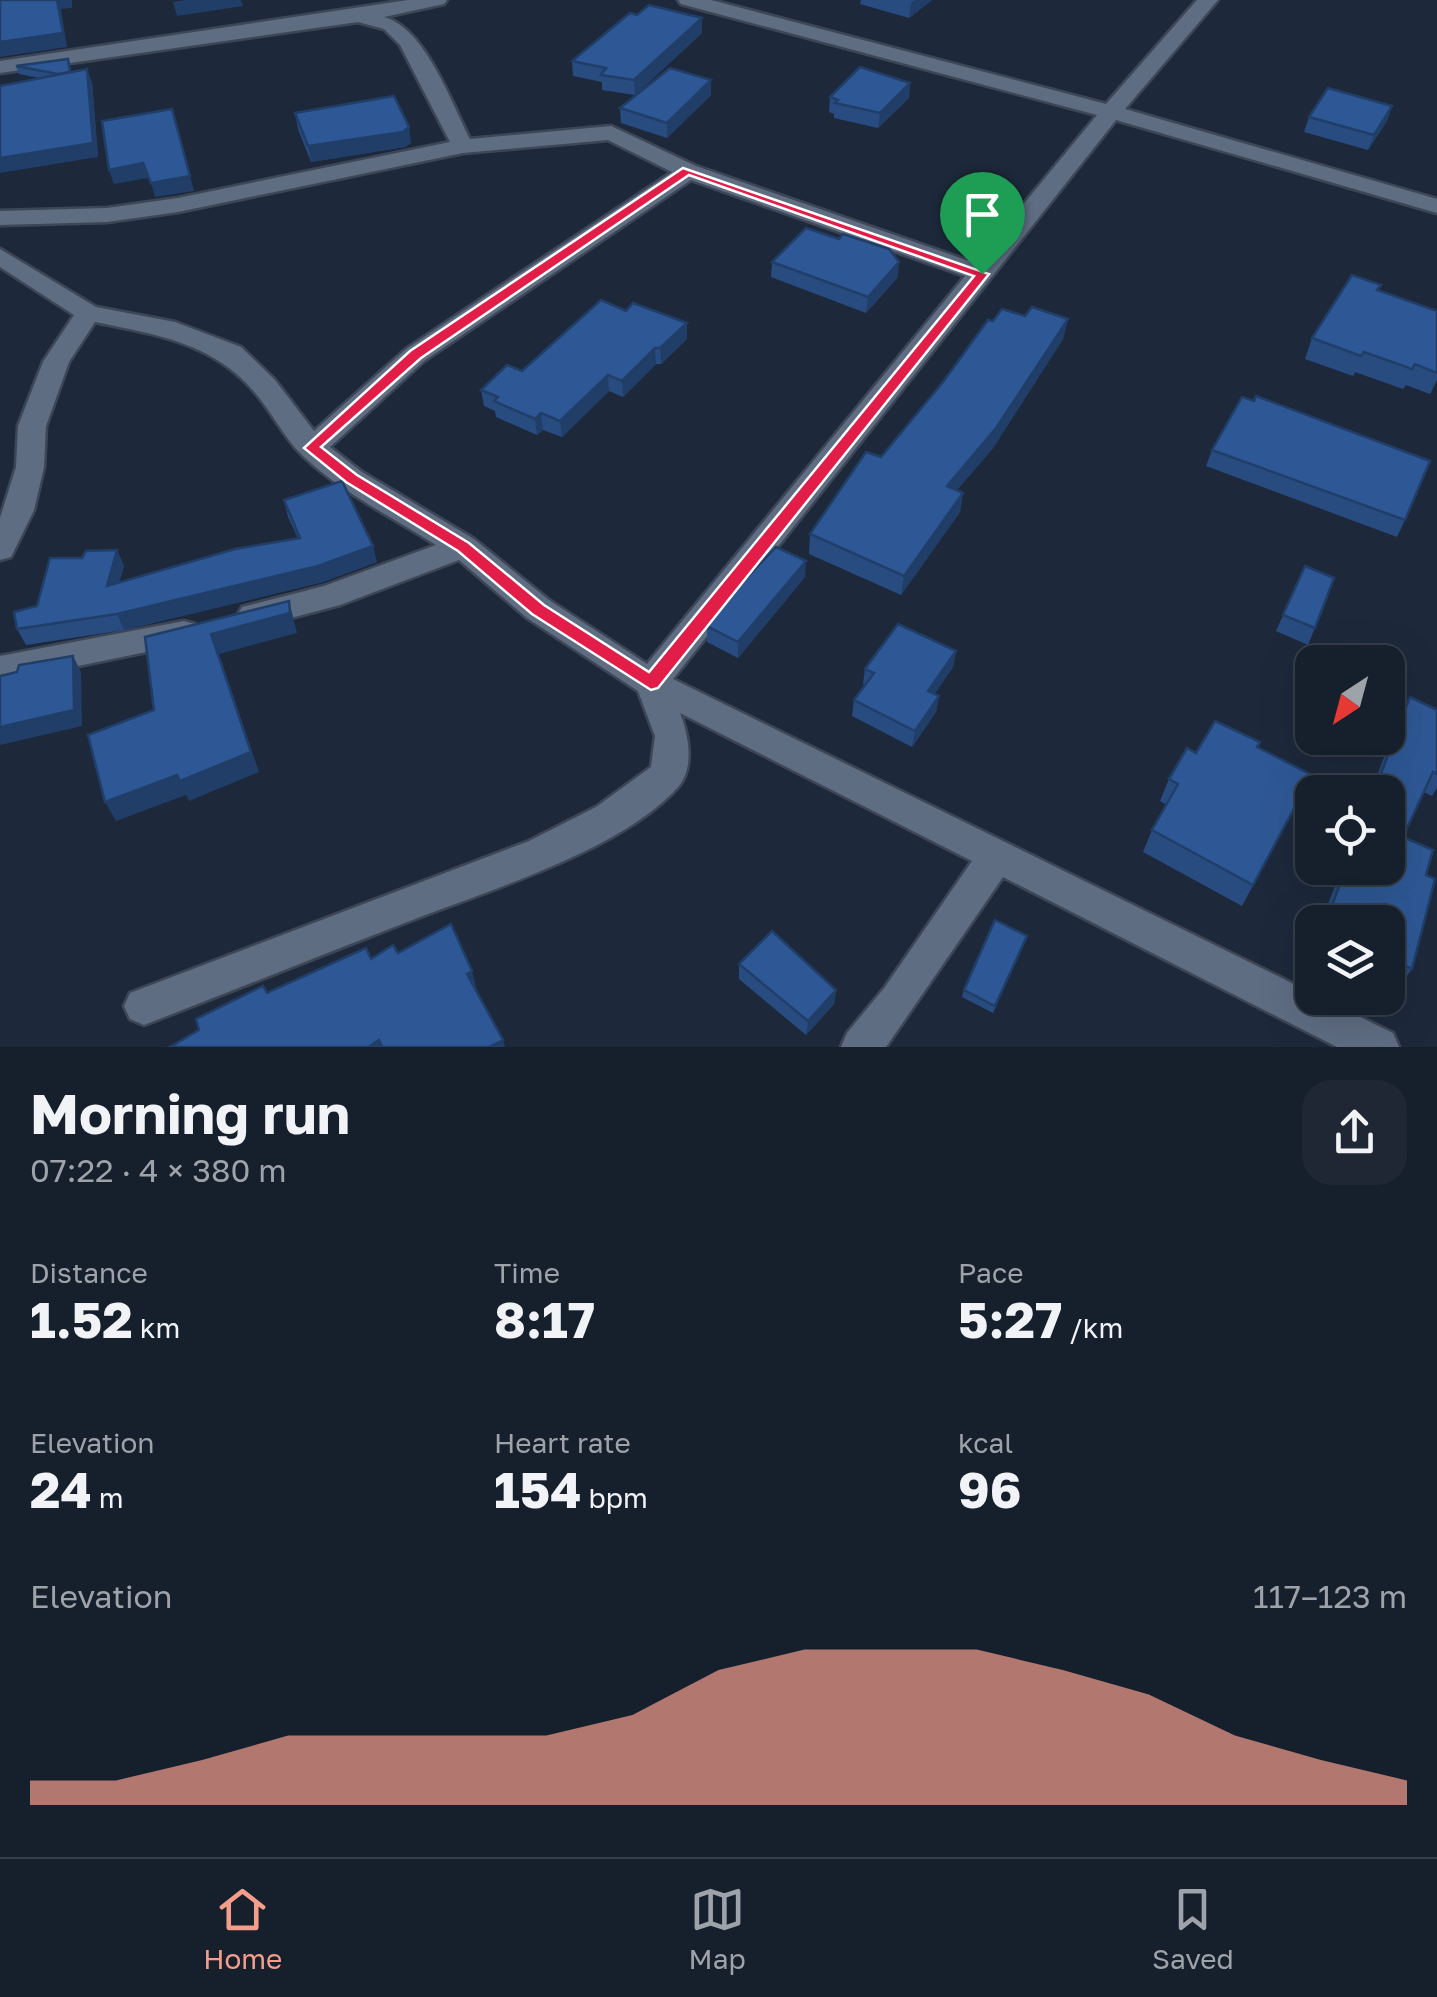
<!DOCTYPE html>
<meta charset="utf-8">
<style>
:root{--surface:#161f2c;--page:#1f2734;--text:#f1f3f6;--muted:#9ea2a9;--line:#353d48;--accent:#f49d8a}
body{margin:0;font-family:"Golos Text",sans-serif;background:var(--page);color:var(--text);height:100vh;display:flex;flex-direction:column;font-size:38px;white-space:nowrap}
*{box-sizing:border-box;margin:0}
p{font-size:32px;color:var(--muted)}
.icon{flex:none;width:55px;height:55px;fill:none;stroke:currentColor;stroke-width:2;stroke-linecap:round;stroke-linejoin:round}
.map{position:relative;height:1047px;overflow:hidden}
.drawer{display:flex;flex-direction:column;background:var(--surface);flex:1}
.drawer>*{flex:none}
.needle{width:65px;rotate:216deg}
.fabs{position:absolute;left:1295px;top:645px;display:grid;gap:20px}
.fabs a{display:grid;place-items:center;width:110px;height:110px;border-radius:20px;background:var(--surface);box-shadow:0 10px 40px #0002,0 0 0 2px var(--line);font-size:50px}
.pin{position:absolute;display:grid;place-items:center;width:85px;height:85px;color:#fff;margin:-102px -42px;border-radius:50% 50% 50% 0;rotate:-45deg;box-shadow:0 0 10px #0007}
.pin .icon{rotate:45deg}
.round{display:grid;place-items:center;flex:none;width:105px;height:105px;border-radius:30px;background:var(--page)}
.headline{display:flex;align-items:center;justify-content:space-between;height:170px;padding:0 30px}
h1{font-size:55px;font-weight:700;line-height:75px}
.stats{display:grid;grid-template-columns:repeat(3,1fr);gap:15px;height:170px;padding:10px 30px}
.stats div{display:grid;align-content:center}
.stats b{font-size:50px;font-weight:700}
.stats small{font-size:28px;font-weight:400}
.stats p{font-size:28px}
.chart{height:280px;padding:20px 30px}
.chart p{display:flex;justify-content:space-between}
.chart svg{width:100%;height:180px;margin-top:10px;fill:var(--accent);opacity:.7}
.dock{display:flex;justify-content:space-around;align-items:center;height:140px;border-top:2px solid var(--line);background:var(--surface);font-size:28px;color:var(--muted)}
.dock a{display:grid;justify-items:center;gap:5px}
.dock .active{color:var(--accent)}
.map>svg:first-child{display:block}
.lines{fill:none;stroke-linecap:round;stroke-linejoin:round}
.street-casing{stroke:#3d4656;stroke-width:5}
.street{fill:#5f6d83;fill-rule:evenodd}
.wall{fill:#284c80}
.shaded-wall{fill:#203e68}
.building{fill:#2e5895;stroke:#203e68;stroke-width:2.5}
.route{fill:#e11d48;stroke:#fff;stroke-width:2.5;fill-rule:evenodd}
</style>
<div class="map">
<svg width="1437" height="1047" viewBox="0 0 1437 1047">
<rect width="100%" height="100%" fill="#1d293b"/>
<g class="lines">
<!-- street casing -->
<g class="street-casing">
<g id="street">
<path d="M408,0H447L444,4L384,17C425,28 451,102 470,139L611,126L696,166L975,263L1097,115L681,4L678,0H711L1106,104L1197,0H1218L1125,109L1437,199V213L1116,120L673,679L1312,993V998H1321L1393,1033L1399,1047H1337L1003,877L886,1047H841L847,1033L885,987L972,861L680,713C688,733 695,766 679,786C624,849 492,889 415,919C324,954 234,990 144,1025L130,1019L124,1006L130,993L529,841L596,807L651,767L655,736L638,691L527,618L459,560L340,605L253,628L242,625L237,616L242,607L324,586L436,545C392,517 341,492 303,456C285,439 273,414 257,395C215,343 158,335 95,322L69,362L46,426L44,467L34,510L11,557L0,560V518L16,467L18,426L43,362L74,315L0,267V249L96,307L175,322L241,347L275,380L314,431L406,349L672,172L608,140L463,153L178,212L107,222L0,225V211L107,208L178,198L450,142L400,45L384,29L358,22L0,73V61ZM691,180L965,276L647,664L549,600L474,539L362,472L330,447L424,361Z"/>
<path d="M184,621L195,624L200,633L195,642L0,682V656Z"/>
</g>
</g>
<!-- street -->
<use href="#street" class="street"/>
</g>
<!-- wall -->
<g class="wall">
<path d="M861,0H932L909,18L860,4Z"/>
<path d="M702,33L635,95L602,90V82L573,76L572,61Z"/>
<path d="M16,66L71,67V72L92,82L98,157L39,78L19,74Z"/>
<path d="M910,83L909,98L878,128L834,118V114L829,112L830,97Z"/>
<path d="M711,95L667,138L621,123L620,108Z"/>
<path d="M1392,106L1387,121L1368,150L1304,132L1309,117Z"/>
<path d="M295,113L411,143L405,147L311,162L298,129Z"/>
<path d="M839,239L898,277L866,313L771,277L772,262Z"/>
<path d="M1378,291L1437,311V380L1430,394L1406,385L1403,389L1355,372L1353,376L1305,359L1312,338Z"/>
<path d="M1025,316L1068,319L1063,339L993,448L957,490L963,493L960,512L901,595L809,554L810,534L881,457L993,321Z"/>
<path d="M687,339L661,364H656L623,397L609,391L562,437L543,430L537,435L496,417L495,411L484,406L481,390L522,371Z"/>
<path d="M1212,450L1405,520L1397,537L1206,466Z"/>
<path d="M284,500L377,562L323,582L124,630L26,645L17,629L37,606L82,558L117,550L124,566L119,582L298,538L288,517Z"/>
<path d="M1305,566L1315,628L1308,645L1276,631Z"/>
<path d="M805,577L738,658L707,642V626Z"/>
<path d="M956,651L953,667L934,694L939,696L936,712L912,747L852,716L854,700L865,685L863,684L865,669Z"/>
<path d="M1410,697L1437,710V788L1432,796L1424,792L1403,837L1426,875L1412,969L1399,986L1388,980V922H1321L1342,868H1388V792H1371L1399,717Z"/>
<path d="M1258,747L1312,775L1242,906L1143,852L1152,830L1167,805L1160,801L1169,779L1196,753Z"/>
<path d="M1027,936L993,1013L962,997L964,990Z"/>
<path d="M739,964L836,990L834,1004L806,1035L739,979Z"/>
</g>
<!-- shaded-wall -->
<g class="shaded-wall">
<path d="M57,0H72V8L61,9L67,47L0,57V42Z"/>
<path d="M185,0H241L243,6L177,16L173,2Z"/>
<path d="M915,0H932L909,18L911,3Z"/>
<path d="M702,18V33L635,95L634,80Z"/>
<path d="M87,69L92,82L98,157L0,173V158Z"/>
<path d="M711,80V95L667,138V123Z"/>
<path d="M910,83L909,98L878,128L880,113Z"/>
<path d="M1392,106L1387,121L1368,150L1374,135Z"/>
<path d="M176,124L194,191L155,197L151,183Z"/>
<path d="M409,127L411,143L405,147L311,162L308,146Z"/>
<path d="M143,163L148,178L114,184L109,170Z"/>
<path d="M899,262L898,277L866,313L868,297Z"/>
<path d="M1068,319L1063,339L993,448L943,506L947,486Z"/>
<path d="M687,323V339L661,364L660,348Z"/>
<path d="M655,348L656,364L623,397L622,381Z"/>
<path d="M608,375L609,391L562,437L560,421Z"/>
<path d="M541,413L543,430L537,435L535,419Z"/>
<path d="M963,493L960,512L901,595L904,576Z"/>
<path d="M373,546L377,562L323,582L124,630L117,614Z"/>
<path d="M117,550L124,566L114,602L107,586Z"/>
<path d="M806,561L805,577L738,658V642Z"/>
<path d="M289,601L297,633L219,654L259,772L189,801L186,795L116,821L105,802L211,634Z"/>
<path d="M956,651L953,667L926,707L928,691Z"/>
<path d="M73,656L81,672L82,726L0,745V727Z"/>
<path d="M939,696L936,712L912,747L915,731Z"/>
<path d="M472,971L477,991L467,974Z"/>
<path d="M836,990L834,1004L806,1035L808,1021Z"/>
<path d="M379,1040L382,1047H369Z"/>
<path d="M503,1040L505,1047H489Z"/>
</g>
<!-- building -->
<g class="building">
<path d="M0,0H57L63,33L0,42Z"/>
<path d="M649,5L702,18L634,80L601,75L606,68L572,61L630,13L637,15Z"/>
<path d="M68,59L70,72L58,74L16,66Z"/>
<path d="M860,67L910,83L880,113L835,103L838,100L830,97Z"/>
<path d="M670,68L711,80L667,123L620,108Z"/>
<path d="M87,69L93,143L0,158V86Z"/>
<path d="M1328,88L1392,106L1374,135L1309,117Z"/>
<path d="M394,96L409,127L403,132L308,146L295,113Z"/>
<path d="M172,109L190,176L151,183L143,163L109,170L102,121Z"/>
<path d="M806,228L839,239L843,234L889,249L899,262L868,297L772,262Z"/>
<path d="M1352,275L1381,285L1377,290L1437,311V373L1415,364L1412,369L1364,352L1361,356L1312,338Z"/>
<path d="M601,300L626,311L633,303L687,323L660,348H655L622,381L608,375L560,421L541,413L535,419L494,401L498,397L481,390L507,365L522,371Z"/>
<path d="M1032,307L1068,319L996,428L947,486L963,493L904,576L810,534L866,452L881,457L943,382L988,320L993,321L1002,309L1025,316Z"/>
<path d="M1256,396L1430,461L1405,520L1212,450L1242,397L1254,401Z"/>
<path d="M342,481L373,546L318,566L117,614L17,629L14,612L37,606L50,558H82L86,551L117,550L107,586L235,549L300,538L284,500Z"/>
<path d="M776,547L806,561L738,642L707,626L737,588Z"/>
<path d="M1305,566L1334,578L1315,628L1283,615Z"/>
<path d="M289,601L290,613L211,634L251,752L180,781L177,775L105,802L88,735L154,710L145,637Z"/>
<path d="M898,624L956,651L928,691L939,696L915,731L854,700L874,673L865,669Z"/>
<path d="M1347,646L1381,662H1337Z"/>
<path d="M73,656L74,710L0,727V676L17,672L19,665Z"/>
<path d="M1410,697L1437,710V774L1433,772L1403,837L1433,850L1426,875L1435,879L1412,969L1388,957V922H1329L1326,921L1346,868H1388V792H1374Z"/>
<path d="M1215,721L1260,742L1257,747L1312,775L1253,885L1152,830L1178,784L1169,779L1187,748L1196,753Z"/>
<path d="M995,920L1027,936L995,1006L964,990Z"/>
<path d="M451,924L472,971L467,974L503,1040L489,1047H382L379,1040L369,1047H170L199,1030L196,1019L263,986L267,993L366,948L371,959L393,945L398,953Z"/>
<path d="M772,931L836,990L808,1021L739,964Z"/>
</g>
<!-- route -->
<path class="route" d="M683,168L989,274L658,688L651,690L532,614L458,551L346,482L304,448L410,351ZM689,175L974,276L649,672L544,605L469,543L357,475L321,447L421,358Z"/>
</svg>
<div class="fabs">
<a><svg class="needle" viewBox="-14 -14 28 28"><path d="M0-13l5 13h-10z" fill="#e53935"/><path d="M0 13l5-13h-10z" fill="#9ea2a9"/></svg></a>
<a><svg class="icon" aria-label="locate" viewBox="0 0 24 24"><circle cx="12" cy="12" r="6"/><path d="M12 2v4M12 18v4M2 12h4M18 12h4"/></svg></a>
<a><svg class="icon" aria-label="layers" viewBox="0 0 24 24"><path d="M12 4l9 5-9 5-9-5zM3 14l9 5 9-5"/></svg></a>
</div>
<div class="pin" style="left:982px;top:274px;background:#1e9e55"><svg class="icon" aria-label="arrive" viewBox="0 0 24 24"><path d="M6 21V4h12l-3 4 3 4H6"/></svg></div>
</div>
<section class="drawer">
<div class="headline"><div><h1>Morning run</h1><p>07:22 · 4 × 380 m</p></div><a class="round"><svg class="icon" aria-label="share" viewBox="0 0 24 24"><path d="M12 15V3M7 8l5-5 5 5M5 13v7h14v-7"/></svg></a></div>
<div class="stats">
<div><p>Distance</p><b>1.52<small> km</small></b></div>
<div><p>Time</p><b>8:17</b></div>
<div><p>Pace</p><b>5:27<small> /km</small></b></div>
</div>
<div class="stats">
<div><p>Elevation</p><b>24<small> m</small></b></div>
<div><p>Heart rate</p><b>154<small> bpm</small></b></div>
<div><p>kcal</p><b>96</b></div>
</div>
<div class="chart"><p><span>Elevation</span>117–123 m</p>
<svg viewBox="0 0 160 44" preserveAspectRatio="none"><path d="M0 44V38L10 38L20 33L30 27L40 27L50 27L60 27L70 22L80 11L90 6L100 6L110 6L120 11L130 17L140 27L150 33L160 38V44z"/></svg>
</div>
</section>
<nav class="dock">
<a class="active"><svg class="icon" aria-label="home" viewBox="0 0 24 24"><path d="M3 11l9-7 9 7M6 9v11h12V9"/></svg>Home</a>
<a><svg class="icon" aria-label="map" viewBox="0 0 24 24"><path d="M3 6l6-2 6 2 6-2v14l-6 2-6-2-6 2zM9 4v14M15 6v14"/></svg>Map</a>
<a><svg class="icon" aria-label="saved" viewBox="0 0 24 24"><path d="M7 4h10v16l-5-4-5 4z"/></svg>Saved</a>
</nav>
